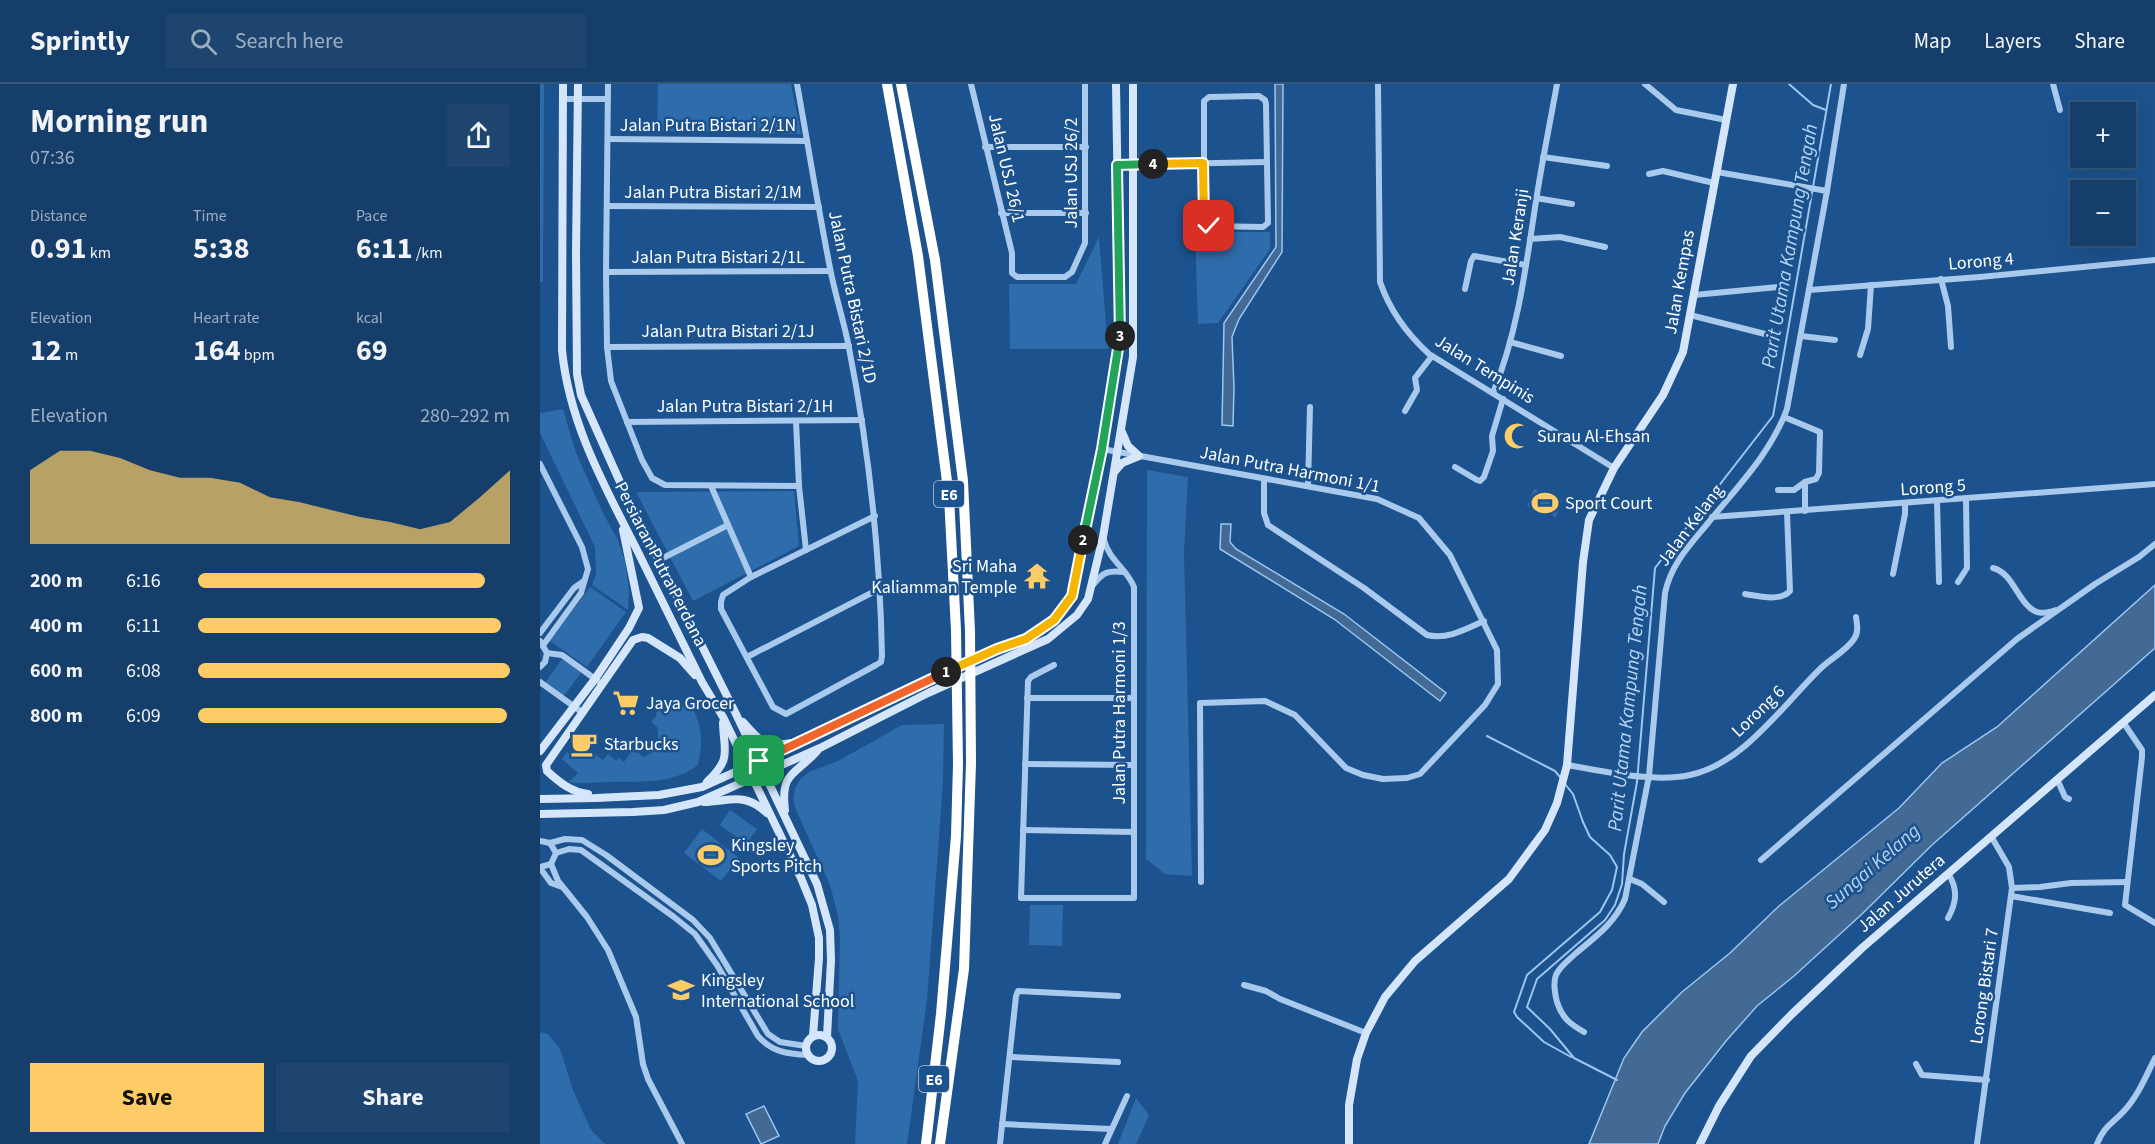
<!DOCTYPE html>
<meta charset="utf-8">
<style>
:root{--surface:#153e6a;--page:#1e4570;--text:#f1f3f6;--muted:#9daec1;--line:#34577e;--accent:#fecc66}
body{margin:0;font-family:"Source Sans 3",sans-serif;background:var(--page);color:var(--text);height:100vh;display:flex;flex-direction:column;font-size:22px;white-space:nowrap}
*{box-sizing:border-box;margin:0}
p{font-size:20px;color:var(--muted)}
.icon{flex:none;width:33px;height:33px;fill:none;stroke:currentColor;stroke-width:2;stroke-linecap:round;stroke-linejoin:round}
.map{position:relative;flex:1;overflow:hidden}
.sheet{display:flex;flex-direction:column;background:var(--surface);width:540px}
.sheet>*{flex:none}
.fabs{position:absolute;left:1530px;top:18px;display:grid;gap:12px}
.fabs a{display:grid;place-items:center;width:66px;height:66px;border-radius:0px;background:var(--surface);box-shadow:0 6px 24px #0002,0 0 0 2px var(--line);font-size:30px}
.pin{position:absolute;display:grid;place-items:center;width:51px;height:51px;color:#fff;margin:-26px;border-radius:12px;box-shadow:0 3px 9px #0006}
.km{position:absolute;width:30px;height:30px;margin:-15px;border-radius:50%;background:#222;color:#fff;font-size:16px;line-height:30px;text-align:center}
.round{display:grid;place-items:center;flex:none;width:63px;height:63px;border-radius:0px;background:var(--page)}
.head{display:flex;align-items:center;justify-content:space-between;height:102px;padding:0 30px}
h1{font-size:33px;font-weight:700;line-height:45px}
.stats{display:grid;grid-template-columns:repeat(3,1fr);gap:9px;height:102px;padding:6px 30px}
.stats div{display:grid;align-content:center}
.stats b{font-size:30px;font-weight:700}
.stats small{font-size:16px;font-weight:400}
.stats p{font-size:16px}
.chart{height:168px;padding:12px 30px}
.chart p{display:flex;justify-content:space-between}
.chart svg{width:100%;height:108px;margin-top:6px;fill:var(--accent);opacity:.7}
.cta{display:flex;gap:12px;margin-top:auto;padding:12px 30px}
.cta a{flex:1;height:69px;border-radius:0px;background:var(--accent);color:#111;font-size:24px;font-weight:700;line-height:69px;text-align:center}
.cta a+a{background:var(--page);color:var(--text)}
ul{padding:0 30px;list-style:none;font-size:20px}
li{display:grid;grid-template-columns:96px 72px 1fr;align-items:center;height:45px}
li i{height:15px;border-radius:8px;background:var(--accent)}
header{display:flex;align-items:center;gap:36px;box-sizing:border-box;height:84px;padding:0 30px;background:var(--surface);border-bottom:2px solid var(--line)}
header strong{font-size:28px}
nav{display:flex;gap:33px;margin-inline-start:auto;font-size:21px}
.search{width:420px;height:54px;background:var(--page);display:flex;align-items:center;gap:15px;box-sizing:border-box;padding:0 21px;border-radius:0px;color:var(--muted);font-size:22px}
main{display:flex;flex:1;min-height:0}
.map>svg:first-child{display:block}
.green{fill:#2f6cab}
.water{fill:#436a95;stroke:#9cc6ef;stroke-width:1.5}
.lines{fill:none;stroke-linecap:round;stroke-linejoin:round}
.stream{stroke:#9cc6ef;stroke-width:2}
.street{stroke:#a9caed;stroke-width:6}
.secondary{stroke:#d5e6fa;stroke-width:8}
.highway{stroke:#fff;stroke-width:10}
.split-1-casing{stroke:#fff;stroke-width:12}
.split-2-casing{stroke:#fff;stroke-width:12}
.split-3-casing{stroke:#fff;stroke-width:12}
.split-4-casing{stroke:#fff;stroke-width:12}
.split-5-casing{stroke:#fff;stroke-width:12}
.split-1{stroke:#f0652b;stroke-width:8}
.split-2{stroke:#f5b400;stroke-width:8}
.split-3{stroke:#22a559;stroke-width:8}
.split-4{stroke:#22a559;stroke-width:8}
.split-5{stroke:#f5b400;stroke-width:8}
.labels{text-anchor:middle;stroke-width:5;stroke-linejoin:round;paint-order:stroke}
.shield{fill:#1c528d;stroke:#bbcbdd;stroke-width:1.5}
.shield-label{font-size:16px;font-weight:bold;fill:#fff}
.street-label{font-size:18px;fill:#fff;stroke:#1c528d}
.poi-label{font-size:18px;fill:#fff;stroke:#1c528d;text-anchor:start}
.water-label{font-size:20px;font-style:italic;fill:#b5d4f4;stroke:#1c528d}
</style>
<header>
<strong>Sprintly</strong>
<div class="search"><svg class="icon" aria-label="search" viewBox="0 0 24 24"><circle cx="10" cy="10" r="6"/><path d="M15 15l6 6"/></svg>Search here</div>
<nav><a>Map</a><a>Layers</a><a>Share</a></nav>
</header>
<main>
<section class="sheet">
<div class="head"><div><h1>Morning run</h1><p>07:36</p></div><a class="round"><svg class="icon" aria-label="share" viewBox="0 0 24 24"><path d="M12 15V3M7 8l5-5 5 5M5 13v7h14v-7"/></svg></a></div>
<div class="stats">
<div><p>Distance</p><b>0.91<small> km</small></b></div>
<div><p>Time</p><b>5:38</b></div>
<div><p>Pace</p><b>6:11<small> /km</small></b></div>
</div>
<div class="stats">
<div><p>Elevation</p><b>12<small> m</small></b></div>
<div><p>Heart rate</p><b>164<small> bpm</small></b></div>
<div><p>kcal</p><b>69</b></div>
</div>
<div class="chart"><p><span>Elevation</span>280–292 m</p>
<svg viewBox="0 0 160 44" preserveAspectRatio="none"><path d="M0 44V14L10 6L20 6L30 9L40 14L50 17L60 17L70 19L80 25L90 27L100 30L110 33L120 35L130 38L140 35L150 25L160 14V44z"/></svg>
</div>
<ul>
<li><b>200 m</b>6:16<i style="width:92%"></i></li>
<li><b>400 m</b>6:11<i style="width:97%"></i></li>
<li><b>600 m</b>6:08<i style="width:100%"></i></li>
<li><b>800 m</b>6:09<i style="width:99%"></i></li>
</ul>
<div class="cta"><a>Save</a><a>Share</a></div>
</section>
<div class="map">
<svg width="1615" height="1060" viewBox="0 0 1615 1060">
<rect width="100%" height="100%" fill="#1c528d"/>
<!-- green -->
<g class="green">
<path d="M0,0H4L3,198H0Z"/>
<path d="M118,0H251L261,50L117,47Z"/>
<path d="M655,148H730V165L678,239L658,240Z"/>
<path d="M559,153L568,265H470L469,200H536Z"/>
<path d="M23,325L36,369L64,431L77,454L85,477L89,507L88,526L52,501L56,490L55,463L0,349V329Z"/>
<path d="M607,386L648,393L644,468L652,792L625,790L606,775Z"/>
<path d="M994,405L1022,416L1016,433L987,422Z"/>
<path d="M254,407L259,462L153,517L96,408Z"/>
<path d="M50,503L86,528L47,583L10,557Z"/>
<path d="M22,575L41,589L23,613L4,600Z"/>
<path d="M143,622L152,623C163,646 163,656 158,681C132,701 99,697 67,698C53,698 43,700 29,698L38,689L22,675L27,668L36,675L41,668L51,675L54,670L63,676L68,670L76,677L79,674L84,678L93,665L104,673C121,665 117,660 118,644L111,638L116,632L117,624L123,627Z"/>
<path d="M404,640L403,698L387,916L367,1060H315L318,997L298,945L300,855L298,832L290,801L256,726L253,715L255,704L261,694L271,687L298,677L362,641Z"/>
<path d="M190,726L217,745L206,760L180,741Z"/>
<path d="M162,745L199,774L181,797L144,769Z"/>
<path d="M490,821H523L522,862L489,861Z"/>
<path d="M0,948L8,950L20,965L33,1006L51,1046L65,1060H0Z"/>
<path d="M596,1014L609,1031L596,1060H578Z"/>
</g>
<!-- water -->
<g class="water">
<path d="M735,0H743L742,168L699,235L692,253L694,303L693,342L682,341L684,239L736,163Z"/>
<path d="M681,440H691L690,458L696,465L804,530L906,609L900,617L794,535L680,465Z"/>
<path d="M1615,501V564L1392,761L1322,830L1254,892L1217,922L1186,957L1145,1009L1125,1042L1118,1060H1049L1084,974L1102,948L1142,908L1190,869L1239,822L1359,724L1402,679L1457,643Z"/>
<path d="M224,1022L239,1052L221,1060L206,1030Z"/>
</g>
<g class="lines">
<!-- stream -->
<g class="stream">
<path d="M1249,0L1273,21L1286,26"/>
<path d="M947,652L1015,687L1020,693"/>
<path d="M1025,700L1033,710L1043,738L1050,753L1070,771L1077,783L1072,806L1060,828L987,891L974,928L977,933L1004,958L1031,973"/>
<path d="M1077,996L1034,974L1010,945L987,923L997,895L1065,836L1075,821L1082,800L1084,770L1097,698L1115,484L1233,332L1291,0"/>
</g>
<!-- street -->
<g class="street">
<path d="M68,0L66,188L67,263L71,297L102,376L112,394L125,401L259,402"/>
<path d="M257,0C268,61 278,123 290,184C295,211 304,237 309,264C329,366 340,468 342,572L341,578L336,581L246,630L233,623L181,525V518L183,511L211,493L335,432"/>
<path d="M431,0L472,169V189L477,193H525L532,188L545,159V0"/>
<path d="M838,0L840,198C850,227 866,249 889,270L1074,384"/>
<path d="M1105,0L1136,26L1186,36"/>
<path d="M1513,0L1520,26"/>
<path d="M719,12L725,16L726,20L728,139L723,143L669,142L664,138V17L669,13Z"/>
<path d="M23,15H68"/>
<path d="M68,55L267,57"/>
<path d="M445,63H546"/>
<path d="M1003,73L1067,82"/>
<path d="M577,81L727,78"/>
<path d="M1177,88L1287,107"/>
<path d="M1109,90L1123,87L1174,99"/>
<path d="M996,114L1032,120"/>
<path d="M67,122L279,123"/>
<path d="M461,129H546"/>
<path d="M990,155L1020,153L1065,163"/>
<path d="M66,188L290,187"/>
<path d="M1401,195L1408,222L1411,263"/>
<path d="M925,205L931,177L934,172L986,181"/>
<path d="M1269,206L1440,193L1615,176"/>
<path d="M1154,211L1238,203"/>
<path d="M1150,231L1229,251"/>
<path d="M1261,252L1295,256"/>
<path d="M970,258L1021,272"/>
<path d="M67,263L309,262"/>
<path d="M1320,271L1328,245L1331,201"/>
<path d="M953,309C978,248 986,182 996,117C1002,78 1010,39 1017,0"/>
<path d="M865,327L877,306L875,294L892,272"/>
<path d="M1244,333L1280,348L1279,389L1276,395L1265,398V427"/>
<path d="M256,337L259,402L266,466"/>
<path d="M87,338L322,336"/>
<path d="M562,365L837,415L879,434L910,471L957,566L958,600L945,621L880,690L867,694L843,695L823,691L806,684L755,631L725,617L660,619L661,798"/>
<path d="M0,380L42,463L48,485L41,509L4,560"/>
<path d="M915,383L937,396L940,397L944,393L953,367L952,352L963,315"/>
<path d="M724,395V429L728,441L824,504L887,551C907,556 926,545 944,537"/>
<path d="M171,402L211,493"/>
<path d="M768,402L770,323"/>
<path d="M1238,406H1254L1265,398"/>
<path d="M1397,417L1399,498"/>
<path d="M1172,433L1615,400"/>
<path d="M119,476L188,441"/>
<path d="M1453,484C1474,489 1478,521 1497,528C1502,530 1510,528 1516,526"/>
<path d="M1353,490L1365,430V420"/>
<path d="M1418,498L1427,484L1426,415"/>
<path d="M553,501C563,488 568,486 584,488"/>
<path d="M1205,510C1218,512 1240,518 1250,507L1247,428"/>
<path d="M0,549L34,504L44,497"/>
<path d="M0,557L7,569L5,578L0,583"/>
<path d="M7,569L22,571L58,597"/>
<path d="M207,573L341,504"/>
<path d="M514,581L491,593L488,597L481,814H594V503C587,485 569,476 564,456"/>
<path d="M0,598L43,629"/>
<path d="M487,614H594"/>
<path d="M1583,638L1602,666V673L1585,821L1615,839"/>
<path d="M485,680L594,681"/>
<path d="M1027,681C1064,687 1112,699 1150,691C1203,680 1243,621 1280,585C1290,575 1306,567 1314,555C1319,548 1317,540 1316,533"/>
<path d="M1517,695L1525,713L1529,715"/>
<path d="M483,746L594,748"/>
<path d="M0,757L10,759L16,769L11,780L0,783"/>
<path d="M10,759L25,755L42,756L66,771L153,836L170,854L228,950L240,958L266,962"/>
<path d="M16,769L29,765L41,766L134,833L155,850L177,881L218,952C232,968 247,970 268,971"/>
<path d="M1221,776L1477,555L1555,500L1599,473L1615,460"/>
<path d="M11,780L18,797L47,833L68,866L96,933L103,980L108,995L142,1060"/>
<path d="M0,784L11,799L22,803"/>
<path d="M1090,795L1102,800L1124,818"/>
<path d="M1472,804L1500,803L1531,799L1587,798"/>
<path d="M1471,812L1570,829"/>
<path d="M1408,834C1417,818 1418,805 1408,789"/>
<path d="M704,901L726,907L740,915L826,949"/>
<path d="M1044,948C1030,940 1022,934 1017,918C1015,911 1013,898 1016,891C1020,882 1029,876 1035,870C1054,854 1075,839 1085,815L1109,692L1125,509C1131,480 1150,461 1168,439C1197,403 1231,369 1247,325L1287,107L1304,0"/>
<path d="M470,973L578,978"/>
<path d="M1376,980L1382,991L1447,996"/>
<path d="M462,1040L571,1045"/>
<path d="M460,1060L476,912L478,907L578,912"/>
<path d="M565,1060L587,1012"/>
<path d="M1437,1060L1472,804L1469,783L1451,752"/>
<path d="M1557,1060C1565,1041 1571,1041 1584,1027C1598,1012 1606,992 1615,974"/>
</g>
<!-- secondary -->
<g class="secondary">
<path d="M23,0L22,266C29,339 64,401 97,466C119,510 140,554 162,598L183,633L261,794L272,821L279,854V874L273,952"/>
<path d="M38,0L36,168L37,290L41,311L80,398L195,628L277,800L290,846L291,876L287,953"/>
<path d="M575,387L582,379L599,372L588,362L582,348"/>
<path d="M203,638C220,658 225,664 252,659"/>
<path d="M0,667L55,595L89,544L99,524L83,446"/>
<path d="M167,698C192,674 184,669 183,639"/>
<path d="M48,710C31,708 19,698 7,687L6,681L93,556L102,553L108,554L140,574L155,591"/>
<path d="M0,715L56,714L119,711L162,703L266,656L383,598L457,565L486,555L514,536L532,512L562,365L580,253L576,0"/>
<path d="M164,718C191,717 205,708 227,729"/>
<path d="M245,726C240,687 256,691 277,667"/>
<path d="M0,730L93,728L124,726L158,718L280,664L388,609L508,555L537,531L548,515L563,453L593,273V0"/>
<circle cx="279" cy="964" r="13"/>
<path d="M809,1060V1021L817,975L826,949L845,913L875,877L969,795L1005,746L1017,719L1027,681L1043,478L1049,436L1074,384L1123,311L1143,268L1193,0"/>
<path d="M1160,1060L1179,1022L1211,972L1252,930L1322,864L1615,611"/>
</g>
<!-- highway -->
<g class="highway">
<path d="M347,0L378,172L409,413L416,546L418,680L416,752L401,930L386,1060"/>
<path d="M361,0L395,176L423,397L430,547L431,679L424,885L400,1060"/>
</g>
</g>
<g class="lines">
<!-- split-1 casing -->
<g class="split-1-casing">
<path id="split-1" d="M219,677L406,588"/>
</g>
<!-- split-2 casing -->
<g class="split-2-casing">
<path id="split-2" d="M406,588L457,565L486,555L514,536L532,512L543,456"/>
</g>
<!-- split-3 casing -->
<g class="split-3-casing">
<path id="split-3" d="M543,456L562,365L580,252"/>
</g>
<!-- split-4 casing -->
<g class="split-4-casing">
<path id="split-4" d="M580,252L577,81L613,80"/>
</g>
<!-- split-5 casing -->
<g class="split-5-casing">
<path id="split-5" d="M613,80L663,79L664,138L669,142"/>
</g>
<!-- split-1 -->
<use href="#split-1" class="split-1"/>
<!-- split-2 -->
<use href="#split-2" class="split-2"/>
<!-- split-3 -->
<use href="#split-3" class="split-3"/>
<!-- split-4 -->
<use href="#split-4" class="split-4"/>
<!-- split-5 -->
<use href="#split-5" class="split-5"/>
</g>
<!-- icons -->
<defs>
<g id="mosque-bare" transform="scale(2.07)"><path d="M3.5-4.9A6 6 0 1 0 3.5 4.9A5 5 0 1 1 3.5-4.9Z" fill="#fecc66" stroke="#1c528d" stroke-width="2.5" paint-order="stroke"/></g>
<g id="stadium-bare" transform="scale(2.07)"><path d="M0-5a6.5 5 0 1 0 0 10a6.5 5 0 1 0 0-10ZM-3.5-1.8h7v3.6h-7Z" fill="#fecc66" stroke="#1c528d" stroke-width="2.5" paint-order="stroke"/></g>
<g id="temple-bare" transform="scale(2.07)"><path d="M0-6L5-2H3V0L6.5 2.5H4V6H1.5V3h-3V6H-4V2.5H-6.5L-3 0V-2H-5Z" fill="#fecc66" stroke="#1c528d" stroke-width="2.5" paint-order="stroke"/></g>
<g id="supermarket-bare" transform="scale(2.07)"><path d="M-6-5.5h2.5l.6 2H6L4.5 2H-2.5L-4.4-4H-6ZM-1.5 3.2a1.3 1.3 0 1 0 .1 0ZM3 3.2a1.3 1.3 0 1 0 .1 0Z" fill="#fecc66" stroke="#1c528d" stroke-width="2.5" paint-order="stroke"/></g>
<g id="cafe-bare" transform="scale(2.07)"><path d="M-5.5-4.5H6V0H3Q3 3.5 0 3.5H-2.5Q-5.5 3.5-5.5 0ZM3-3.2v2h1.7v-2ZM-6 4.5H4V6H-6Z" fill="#fecc66" stroke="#1c528d" stroke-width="2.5" paint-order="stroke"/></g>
<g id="school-bare" transform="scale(2.07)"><path d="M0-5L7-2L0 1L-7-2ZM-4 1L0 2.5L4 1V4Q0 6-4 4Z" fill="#fecc66" stroke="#1c528d" stroke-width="2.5" paint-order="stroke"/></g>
</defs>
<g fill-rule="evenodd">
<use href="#mosque-bare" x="977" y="352"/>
<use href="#stadium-bare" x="1005" y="419"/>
<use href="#temple-bare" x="497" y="492"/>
<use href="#supermarket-bare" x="86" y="619"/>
<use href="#cafe-bare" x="44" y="660"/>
<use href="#stadium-bare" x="171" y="771"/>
<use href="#school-bare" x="141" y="906"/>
</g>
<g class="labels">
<!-- shield labels -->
<g class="shield">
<rect x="394" y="397" width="30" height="26" rx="4.5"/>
<rect x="379" y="982" width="30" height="26" rx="4.5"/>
</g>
<g class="shield-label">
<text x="409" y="416">E6</text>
<text x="394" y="1001">E6</text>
</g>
<!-- street labels -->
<g class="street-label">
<text x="168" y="47">Jalan Putra Bistari 2/1N</text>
<text transform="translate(467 84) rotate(77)" y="6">Jalan USJ 26/1</text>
<text transform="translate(531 89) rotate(-90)" y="6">Jalan USJ 26/2</text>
<text x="173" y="114">Jalan Putra Bistari 2/1M</text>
<text transform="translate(975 153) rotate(-81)" y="6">Jalan Keranji</text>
<text x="178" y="179">Jalan Putra Bistari 2/1L</text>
<text transform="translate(1441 177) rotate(-5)" y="6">Lorong 4</text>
<text transform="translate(1139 198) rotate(-80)" y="6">Jalan Kempas</text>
<text transform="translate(313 213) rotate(78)" y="6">Jalan Putra Bistari 2/1D</text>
<text x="188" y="253">Jalan Putra Bistari 2/1J</text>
<text transform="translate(945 285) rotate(32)" y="6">Jalan Tempinis</text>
<text x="205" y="328">Jalan Putra Bistari 2/1H</text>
<text transform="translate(750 385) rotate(11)" y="6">Jalan Putra Harmoni 1/1</text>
<text transform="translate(1393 403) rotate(-4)" y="6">Lorong 5</text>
<text transform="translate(1150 441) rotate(-53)" y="6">Jalan Kelang</text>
<text transform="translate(121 480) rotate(63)" y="6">Persiaran Putra Perdana</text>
<text transform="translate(1218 627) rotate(-44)" y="6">Lorong 6</text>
<text transform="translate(579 629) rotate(-90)" y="6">Jalan Putra Harmoni 1/3</text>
<text transform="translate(1361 809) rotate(-41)" y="6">Jalan Jurutera</text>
<text transform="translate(1444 902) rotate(-82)" y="6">Lorong Bistari 7</text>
</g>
<!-- poi labels -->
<g class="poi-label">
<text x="997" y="358">Surau Al-Ehsan</text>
<text x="1025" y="425">Sport Court</text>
<text x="477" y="488" text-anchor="end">Sri Maha<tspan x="477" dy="21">Kaliamman Temple</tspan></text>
<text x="106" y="625">Jaya Grocer</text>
<text x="64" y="666">Starbucks</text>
<text x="191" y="767">Kingsley<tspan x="191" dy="21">Sports Pitch</tspan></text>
<text x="161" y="902">Kingsley<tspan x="161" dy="21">International School</tspan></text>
</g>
<!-- water labels -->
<g class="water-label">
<text transform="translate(1249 162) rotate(-80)" y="7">Parit Utama Kampung Tengah</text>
<text transform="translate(1087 624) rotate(-84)" y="7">Parit Utama Kampung Tengah</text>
<text transform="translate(1332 782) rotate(-41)" y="7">Sungai Kelang</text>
</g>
</g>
</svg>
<div class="fabs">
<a>+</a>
<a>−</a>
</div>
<div class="pin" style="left:219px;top:677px;background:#1e9e55"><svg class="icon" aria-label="arrive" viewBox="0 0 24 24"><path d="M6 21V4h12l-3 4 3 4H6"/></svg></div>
<div class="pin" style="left:669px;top:142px;background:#d93025"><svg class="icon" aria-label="check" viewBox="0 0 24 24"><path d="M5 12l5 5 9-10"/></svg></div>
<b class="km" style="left:406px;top:588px">1</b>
<b class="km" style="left:543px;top:456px">2</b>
<b class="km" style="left:580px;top:252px">3</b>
<b class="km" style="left:613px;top:80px">4</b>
</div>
</main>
